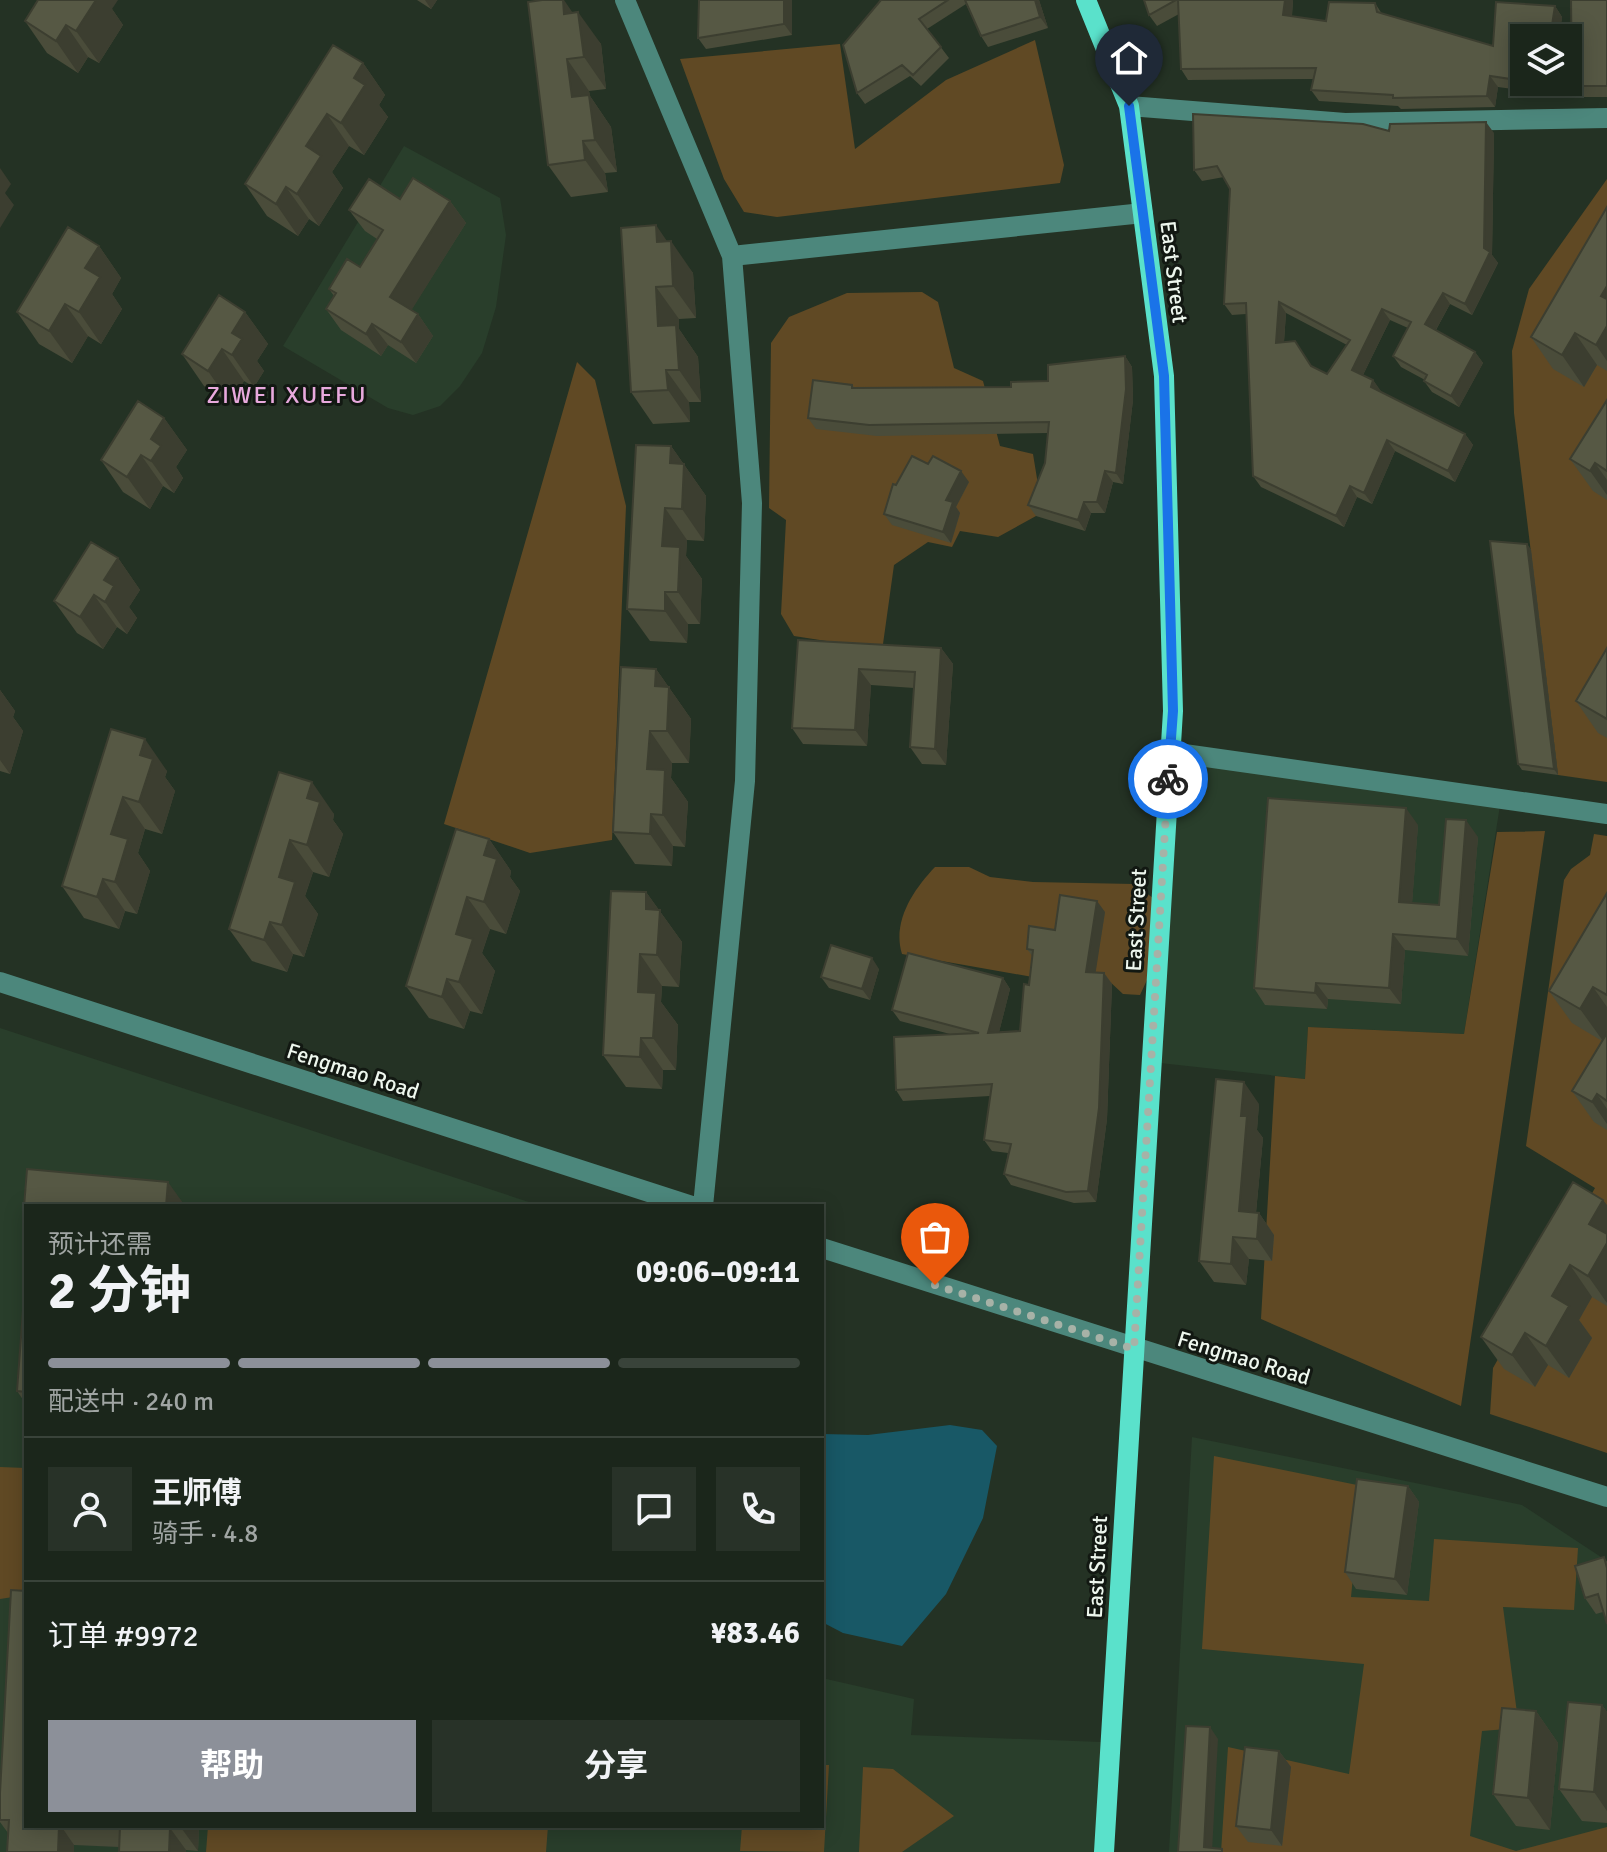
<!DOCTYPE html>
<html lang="zh">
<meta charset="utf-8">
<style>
body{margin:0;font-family:Signika,"Noto Sans SC",sans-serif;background:#283228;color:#f1f3f6;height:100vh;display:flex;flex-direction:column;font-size:30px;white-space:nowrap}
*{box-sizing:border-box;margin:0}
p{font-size:26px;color:#a0a5a3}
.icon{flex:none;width:44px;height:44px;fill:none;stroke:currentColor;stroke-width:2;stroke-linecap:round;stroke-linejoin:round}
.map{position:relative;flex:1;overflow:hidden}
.side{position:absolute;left:24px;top:1204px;width:800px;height:624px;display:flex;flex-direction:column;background:#1b261b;border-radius:0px;box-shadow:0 4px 20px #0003,0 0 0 2px #39433a}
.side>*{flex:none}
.buttons{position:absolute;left:1510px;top:24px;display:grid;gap:16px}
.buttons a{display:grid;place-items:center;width:72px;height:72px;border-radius:0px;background:#1b261b;box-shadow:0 4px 20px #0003,0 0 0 2px #39433a;font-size:40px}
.pin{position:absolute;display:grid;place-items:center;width:68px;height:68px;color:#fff;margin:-82px -34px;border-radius:50% 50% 50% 0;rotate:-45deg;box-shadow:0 0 8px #0007}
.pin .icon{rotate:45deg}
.courier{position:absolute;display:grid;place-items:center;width:80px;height:80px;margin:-40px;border:6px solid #1a73e8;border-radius:50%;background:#fff;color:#222;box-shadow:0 2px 10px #0007}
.headline em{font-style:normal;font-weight:700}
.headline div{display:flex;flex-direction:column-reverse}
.headline{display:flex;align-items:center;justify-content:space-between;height:136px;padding:0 24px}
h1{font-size:52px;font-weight:700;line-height:60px}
.bar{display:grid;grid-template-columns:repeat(4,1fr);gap:12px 8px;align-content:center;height:96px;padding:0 24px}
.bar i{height:10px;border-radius:6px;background:#39433a}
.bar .current{background:#8c9099}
.bar p{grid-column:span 4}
.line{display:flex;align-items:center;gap:20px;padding:0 24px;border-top:2px solid #39433a}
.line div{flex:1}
.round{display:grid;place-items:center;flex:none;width:84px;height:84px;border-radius:0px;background:#283228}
.button{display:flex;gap:16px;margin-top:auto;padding:16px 24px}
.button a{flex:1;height:92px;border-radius:0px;background:#8c9099;color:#fff;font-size:32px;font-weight:700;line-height:92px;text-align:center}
.button a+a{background:#283228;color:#f1f3f6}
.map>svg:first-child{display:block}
</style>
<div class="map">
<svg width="1607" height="1852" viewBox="0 0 1607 1852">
<rect width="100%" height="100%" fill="#243224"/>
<path fill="#293e2b" d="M404,146L500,198L506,235L496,307L482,353L460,386L440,406L413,415L388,408L283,346Z
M1170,752L1501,799L1464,1034L1308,1027L1305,1079L1151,1062Z
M0,1028L541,1206H26V1826H822V1678L914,1699L911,1735L1101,1742L1095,1852H0Z
M1192,1437L1522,1505L1607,1561V1852H1169Z"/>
<path fill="#604924" d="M1035,40L1064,165L1060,183L777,217L744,212L724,179L680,59L840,44L855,149L946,80Z
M1607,179V782L1558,775L1514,413L1512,351L1529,289Z
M922,292L938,302L954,368L983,381L1000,446L1033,454L1041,503L1036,516L998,537L960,531L952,547L928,542L894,565L883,644L878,649L794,636L781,614L786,520L769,508L771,343L789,317L847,293Z
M577,362L595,380L626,506L612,840L530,853L444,824Z
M1545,831L1461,1406L1261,1319L1275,1076L1305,1079L1308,1027L1464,1034L1497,832Z
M1594,834L1607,836V1453L1490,1414L1493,1368L1595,1188L1526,1146L1564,880L1571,869L1590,855Z
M935,867H969L990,877L1033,882L1134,884L1153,898L1147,980L1140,995L1123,994L1108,980L1038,978L902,954C892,922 913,890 935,867Z
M1214,1456L1362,1486L1351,1597L1429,1601L1434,1539L1578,1548L1574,1610L1503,1607L1519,1728L1482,1731L1470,1836L1516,1851L1607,1827V1852H1221L1228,1747L1349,1774L1364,1664L1202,1649Z
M0,1467L26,1468V1595L0,1599Z
M822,1765H829L824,1852L740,1851L742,1826H822Z
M863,1767L893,1769L954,1816L902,1852H859Z
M208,1826H548L546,1852H206Z"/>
<path fill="#185866" d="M950,1425L982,1430L997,1446L983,1518L946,1594L902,1646L843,1633L822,1622V1434L868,1435Z"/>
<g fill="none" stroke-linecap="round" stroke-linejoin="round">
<path stroke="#4c877c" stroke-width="20" d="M625,0L732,256L752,503L745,781L703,1206
M1129,106L1345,123L1607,118
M732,256L1143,213
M1170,752L1607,814
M0,982L692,1206
M822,1248L1607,1497"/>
<path stroke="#5ae1cb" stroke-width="20" d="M1086,0L1129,106L1164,376L1173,711L1104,1852"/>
</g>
<path fill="#4a4c3a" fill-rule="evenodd" d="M417,0H437L431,9Z
M792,0V35L706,49L698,38Z
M881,0H1039L1048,28L988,47L981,36L966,4L927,29L949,58L921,86L910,76L865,104L857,93Z
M1144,0H1293L1292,16L1326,21L1375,3L1382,14L1493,46L1555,6L1562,17L1559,38H1524V82H1552L1550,94L1498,87L1495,107L1401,109L1398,106L1319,101L1311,90L1313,79L1188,80L1181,69L1179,14L1157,26L1149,15Z
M1607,0V97H1580L1572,86Z
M112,9L123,25L99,63L88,57L78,73L47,53L25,21Z
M573,13L601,44L606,89L589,91L590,96L611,127L617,172L605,173L608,192L571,197L548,165Z
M363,63L385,95L379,105L388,117L364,155L349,146L332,172L343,188L319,226L309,219L298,236L267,216L245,184Z
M1389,131L1494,133L1492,255L1498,263L1472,315L1450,304L1436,330L1475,352L1483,363L1459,407L1432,392L1424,381L1425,380L1401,367L1393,356L1408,328L1390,320L1363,375L1373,380L1381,392L1465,434L1473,445L1455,482L1395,451L1372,504L1357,497L1344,527L1261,487L1253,476L1246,314L1232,315L1224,304L1230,189L1224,177L1202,181L1194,170ZM1286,313L1347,345L1327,374L1312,366L1284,342Z
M400,199L450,201L466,223L411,310L418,314L433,336L416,363L388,345L381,356L341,330L326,309L334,296L329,289L360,267L377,239L365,231L349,210Z
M1607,207V371L1597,365L1584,387L1553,369L1531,337Z
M667,242L693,273L696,318L679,319V329L698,357L701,402H689L690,422L653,424L631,392Z
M99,246L121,278L112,294L122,309L101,344L88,336L72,363L39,344L17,312Z
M245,312L268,344L257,361L264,371L254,387L244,381L230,403L204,386L182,354Z
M1125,356L1132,367L1133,400L1123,484L1113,482L1105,513H1091L1085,531L1036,516L1028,505L1045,463L1048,433L877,436L816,429L808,418L852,385L855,388L1011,387L1048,381Z
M1607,400V500L1593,491L1570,459Z
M164,418L187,450L176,467L183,478L174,493L163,486L150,509L123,492L101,460Z
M671,446L706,496L704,541L687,540L686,556L702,579L700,624H688L687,643L650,641L627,609Z
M969,482L956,507L960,513L951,543L892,525L884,514L896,485Z
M1527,544L1531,550L1558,775L1522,770L1518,764Z
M118,558L140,590L129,607L137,618L127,634L117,627L103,649L77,633L54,601Z
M798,640L941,648L953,664L946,765L922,764L910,747L914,688L871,685L867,746L803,744L792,728Z
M1607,648V738L1598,733L1576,701Z
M656,669L691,719L689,763H672L671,778L688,802L685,847L673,846L672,866L635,864L613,832Z
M0,690L15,711L13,717L23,731L10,774L0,771Z
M111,729L167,771L165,777L175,791L162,834L145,829L138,853L150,871L137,914L125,911L119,929L84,918L62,886Z
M279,772L334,814L333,820L343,834L329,877L313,872L305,896L318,914L304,957L293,954L287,972L252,961L229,929Z
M1418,825L1412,903L1439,905L1478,837L1468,956L1405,950L1401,1004L1328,999L1327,1009L1265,1005L1254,988Z
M489,839L511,871L510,877L520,891L506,934L490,929L482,953L495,971L482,1014L470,1011L464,1029L429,1018L406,986Z
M646,892L682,942L679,987L662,986L661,1002L678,1025L676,1070H663L662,1089L626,1087L603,1055Z
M1607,893V1130L1594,1122L1572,1091L1602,1041L1572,1023L1549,991Z
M1105,912L1095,973H1104L1112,984L1107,1119L1096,1202L1074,1203L1011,1185L1004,1174L1008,1153L992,1151L984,1140L990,1096L903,1101L896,1090L950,1034L900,1021L892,1010L1003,978L1010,989L999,1032L1020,1031L1033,957L1027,949L1055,930Z
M879,969L870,1000L829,988L821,977Z
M1259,1104L1257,1130L1263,1138L1256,1213H1259L1274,1235L1272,1261L1249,1259L1246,1285L1214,1282L1199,1261Z
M1607,1205V1306L1592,1297L1579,1320L1592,1338L1569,1378L1548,1365L1535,1387L1504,1369L1481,1337Z
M26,1270V1404L17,1391Z
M1408,1486L1419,1502L1407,1595L1356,1589L1345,1572Z
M1604,1557L1607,1562V1624L1603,1612L1596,1614L1585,1598Z
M1602,1705L1607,1712V1823L1582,1821L1559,1789Z
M1536,1711L1558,1743L1550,1830L1516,1826L1493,1794Z
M1279,1751L1291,1767L1282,1846L1248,1842L1236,1826Z
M0,1793L26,1826H199L198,1851L186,1850V1852H119V1847L74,1845L8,1833L0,1822Z"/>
<path fill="#3c3e30" d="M96,0H118L112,9L123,25L99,63L76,31Z
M425,0H437L431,9Z
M563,0H564L579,22L578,12L601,44L606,89L584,57L564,14Z
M784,0H792V35L784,24Z
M1035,0H1039L1048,28L1040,17Z
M1285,0H1293L1291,26L1283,15Z
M1555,6L1562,17L1559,38H1550Z
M66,25L88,57L78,73L56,41Z
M567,59L589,91L590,96L611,127L617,172L595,140L572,97Z
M363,63L385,95L379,105L388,117L364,155L341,123L354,78Z
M1490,76L1498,87L1495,107L1487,96Z
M1543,82H1552L1550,94L1542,83Z
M327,114L349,146L332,172L343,188L319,226L297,194L306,146Z
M1486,122L1494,133L1492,255L1498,263L1472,315L1465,304L1484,248Z
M583,141L605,173L608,192L585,160Z
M0,168L11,184L5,193L14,205L0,228Z
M286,187L309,219L298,236L276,204Z
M450,201L466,223L406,319L390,297Z
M656,225L671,247V241L693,273L696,318L673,286L657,242Z
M99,246L121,278L112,294L122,309L101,344L79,312L85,268Z
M1607,286V304L1601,296Z
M656,287L679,319V329L698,357L701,402L679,370L658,326Z
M1443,293L1450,304L1433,335L1425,324Z
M1279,302L1286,313L1283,354L1276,343Z
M65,304L88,336L72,363L49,331Z
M1382,309L1390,320L1360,381L1352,370Z
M245,312L268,344L257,361L264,371L254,387L232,355V333Z
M418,314L433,336L416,363L401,342Z
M372,324L388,345L381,356L366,334Z
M1607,326V361L1596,345Z
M1575,333L1597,365L1584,387L1562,355Z
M222,349L244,381L230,403L208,371Z
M1475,352L1483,363L1459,407L1451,396Z
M1125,356L1132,367L1133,400L1123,484L1116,473Z
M666,370L689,402L690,422L668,390Z
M1373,380L1381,391L1378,398L1371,387Z
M164,418L187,450L176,467L183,478L174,493L151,461V439Z
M1465,434L1473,445L1455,482L1448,471Z
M1387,440L1395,451L1372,504L1364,493Z
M671,446L706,496L704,541L682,509L670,463Z
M141,455L163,486L150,509L127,477Z
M1595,463L1607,480V495L1590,471Z
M961,471L969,482L956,507L960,513L951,543L943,532L946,500Z
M1105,471L1113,482L1105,513L1097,502Z
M1350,486L1357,497L1344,527L1336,516Z
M1084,502L1091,513L1085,531L1078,520Z
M665,508L687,540L686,556L702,579L700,624L678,592L662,546Z
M1527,544L1531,550L1558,775L1554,769Z
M118,558L140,590L129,607L137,618L127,634L105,602L104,580Z
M665,592L688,624L687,643L665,611Z
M94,595L117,627L103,649L80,617Z
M941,648L953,664L946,765L935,749Z
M656,669L691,719L689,763L667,731L655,686Z
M859,669L871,685L867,746L855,730Z
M0,690L15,711L13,717L23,731L10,774L0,760Z
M650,731L672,763L671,778L688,802L685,847L663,815L647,769Z
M145,739L167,771L165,777L175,791L162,834L139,802L140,755Z
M312,782L334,814L333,820L343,834L329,877L307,845V798Z
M123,797L145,829L138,853L150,871L137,914L115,882L111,834Z
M1406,808L1418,825L1411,918L1399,902Z
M651,814L673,846L672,866L650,834Z
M1466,820L1478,837L1468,956L1457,939Z
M489,839L511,871L510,877L520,891L506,934L484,902V855Z
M290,840L313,872L305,896L318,914L304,957L282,925L279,877Z
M103,879L125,911L119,929L97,897Z
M646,892L682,942L679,987L657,955L646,909Z
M467,897L490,929L482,953L495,971L482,1014L459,982L456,934Z
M1097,901L1105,912L1094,983L1086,972Z
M270,922L293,954L287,972L264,940Z
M1393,934L1405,950L1401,1004L1389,988Z
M640,954L662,986L661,1002L678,1025L676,1070L653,1038L638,992Z
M872,958L879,969L870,1000L862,989Z
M1104,973L1112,984L1107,1119L1096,1202L1088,1191Z
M1003,978L1010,989L996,1044L988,1033Z
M447,979L470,1011L464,1029L442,997Z
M1316,983L1328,999L1327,1009L1315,993Z
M1593,987L1607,1007V1034L1603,1041L1580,1009Z
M641,1038L663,1070L662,1089L640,1057Z
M1244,1082L1259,1104L1257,1130L1263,1138L1254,1233L1239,1211L1241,1116Z
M1597,1094L1607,1109V1124L1592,1102Z
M168,1182L183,1203V1206H166Z
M1603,1200L1607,1205V1303L1588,1276L1589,1224Z
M1259,1213L1274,1235L1272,1261L1257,1239Z
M1233,1237L1249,1259L1246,1285L1231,1264Z
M1570,1265L1592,1297L1579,1320L1592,1338L1569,1378L1546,1346L1552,1296Z
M1525,1333L1548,1365L1535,1387L1512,1355Z
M1408,1486L1419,1502L1407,1595L1395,1579Z
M1602,1705L1607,1712V1811L1594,1792Z
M1536,1711L1558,1743L1550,1830L1528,1798Z
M1210,1727L1218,1739L1212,1852L1204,1847Z
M1279,1751L1291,1767L1282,1846L1271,1830Z
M59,1826H61L74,1845V1852H58Z
M183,1826H199L198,1851L182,1829Z
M170,1828L186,1850V1852H169Z"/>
<path fill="#565844" stroke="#3c3e30" stroke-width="2" fill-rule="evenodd" d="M38,0H96L76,31L66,25L56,41L25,21Z
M542,0H563L564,14L578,12L584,57L567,59L572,97L589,95L595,140L583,141L585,160L548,165L528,2Z
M699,0H784V24L698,38Z
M881,0H948L919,19L941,47L913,75L902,65L857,93L843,45Z
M965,0H1035L1040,17L981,36Z
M1144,0H1176L1149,15Z
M1178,0H1285L1283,15L1326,21L1329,2L1375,3L1377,12L1493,46L1496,2L1555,6L1550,38H1524V81L1490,76L1487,96L1393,98V95L1311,90L1316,68L1181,69Z
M1571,0H1607V86H1572Z
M333,45L363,63L354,78L365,85L341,123L327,114L306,146L321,156L297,194L286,187L276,204L245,184Z
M1193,114L1363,124L1389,131L1390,124L1486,122L1484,248L1490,252L1465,304L1443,293L1425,324L1475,352L1451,396L1424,381L1427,375L1393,356L1411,322L1382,309L1352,370L1373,380L1371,387L1465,434L1448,471L1387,440L1364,493L1350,486L1336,516L1253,476L1246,303L1224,304L1230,189L1217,166L1194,170ZM1279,302L1350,340L1327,374L1311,366L1295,341L1276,343Z
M413,178L450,201L390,297L418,314L401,342L372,324L366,334L326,309L336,293L329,289L347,259L360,267L383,230L349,210L369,179L400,199Z
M1607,207V286L1601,296L1607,299V326L1596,345L1575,333L1562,355L1531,337Z
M656,225L657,242L671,241L673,286L656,287L658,326L676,325L679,370H666L668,390L631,392L621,228Z
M68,227L99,246L85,268L100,277L79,312L65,304L49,331L17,312Z
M219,295L245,312L232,333L242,339L232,355L222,349L208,371L182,354Z
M1125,356L1126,389L1116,473L1105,471L1097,502H1084L1078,520L1028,505L1045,463L1049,422L869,425L808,418L813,380L852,385V388L1011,387V382L1048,381V365Z
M1607,400V471L1595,463L1590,471L1570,459Z
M138,401L164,418L151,439L161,446L151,461L141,455L127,477L101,460Z
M636,445L671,446L670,463L684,464L682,509L665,508L662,546L680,547L678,592H665V611L627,609Z
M912,456L928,464L933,456L961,471L946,500L953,502L943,532L884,514L893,484L896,485Z
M1490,541L1527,544L1554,769L1518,764Z
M91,542L118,558L104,580L114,586L105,602L94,595L80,617L54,601Z
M798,640L941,648L935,749L910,747L915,672L859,669L855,730L792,728Z
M1607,648V719L1576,701Z
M621,667L656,669L655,686L669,687L667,731H650L647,769L665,770L663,815L651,814L650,834L613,832Z
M111,729L145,739L140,755L153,759L139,802L123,797L111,834L128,839L115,882L103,879L97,897L62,886Z
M279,772L312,782L307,798L320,802L307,845L290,840L279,877L295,882L282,925L270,922L264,940L229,929Z
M1268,798L1406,808L1399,902L1439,905L1446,819L1466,820L1457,939L1393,934L1389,988L1316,983L1315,993L1254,988Z
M456,829L489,839L484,855L497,859L484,902L467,897L456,934L473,939L459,982L447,979L442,997L406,986Z
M611,891L646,892V909L660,910L657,955L640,954L638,992L656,993L653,1038H641L640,1057L603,1055Z
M1607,893V995L1593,987L1580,1009L1549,991Z
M1060,895L1097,901L1086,972L1104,973L1099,1108L1088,1191L1066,1192L1004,1174L1011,1144L984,1140L992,1084L896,1090L894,1037L979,1033L892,1010L908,953L1003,978L988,1033L1020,1031L1024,984L1029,985L1033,950L1027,949L1029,926L1055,930Z
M831,945L872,958L862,989L821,977Z
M1607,1033V1101L1597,1094L1592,1102L1572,1091Z
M1216,1079L1244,1082L1241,1116H1247L1239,1211L1259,1213L1257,1239L1233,1237L1231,1264L1199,1261Z
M27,1169L168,1182L166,1206H26V1208L24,1207Z
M1573,1182L1603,1200L1589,1224L1607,1234V1243L1588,1276L1570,1265L1552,1296L1569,1306L1546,1346L1525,1333L1512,1355L1481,1337Z
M26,1270V1392L17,1391Z
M1357,1479L1408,1486L1395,1579L1345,1572Z
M1604,1557L1607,1568V1624L1598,1594L1585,1598L1575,1566Z
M11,1590L26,1591V1826H59L58,1852H7L9,1820H0V1793Z
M1568,1702L1602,1705L1594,1792L1559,1789Z
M1502,1708L1536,1711L1528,1798L1493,1794Z
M1186,1726L1210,1727L1204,1847L1222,1849V1852H1178Z
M1245,1747L1279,1751L1271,1830L1236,1826Z
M119,1826H183L182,1829L170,1828L169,1852H119L120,1826Z"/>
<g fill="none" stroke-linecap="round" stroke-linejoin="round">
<path stroke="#a7b2a7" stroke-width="8" stroke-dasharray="0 14.4" d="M935,1285L1134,1349L1168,779"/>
<path stroke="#1a73e8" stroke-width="10" d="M1129,106L1164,376L1173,711L1168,779"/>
</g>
<g text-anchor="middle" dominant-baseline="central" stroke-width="6" stroke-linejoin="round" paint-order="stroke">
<g font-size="22" fill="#eef7ee" stroke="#121812">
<text transform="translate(1174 272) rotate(83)">East Street</text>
<text transform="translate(1136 920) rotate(-87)">East Street</text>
<text transform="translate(353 1071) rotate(18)">Fengmao Road</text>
<text transform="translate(1244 1358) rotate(17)">Fengmao Road</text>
<text transform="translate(1097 1567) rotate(-87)">East Street</text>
</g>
<g font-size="24" letter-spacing="2" fill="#e8a9dd" stroke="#121812">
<text x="287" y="395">ZIWEI XUEFU</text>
</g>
</g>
</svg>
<div class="buttons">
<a><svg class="icon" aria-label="layers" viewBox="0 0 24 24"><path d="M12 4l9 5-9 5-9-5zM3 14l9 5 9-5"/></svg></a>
</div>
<div class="pin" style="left:935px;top:1285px;background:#ea580c"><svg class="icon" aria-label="bag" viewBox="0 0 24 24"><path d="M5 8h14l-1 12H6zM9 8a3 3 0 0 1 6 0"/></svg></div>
<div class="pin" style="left:1129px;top:106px;background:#1f2937"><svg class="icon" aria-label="home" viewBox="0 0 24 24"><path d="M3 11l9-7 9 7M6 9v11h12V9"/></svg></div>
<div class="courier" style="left:1168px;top:779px"><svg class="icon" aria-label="bike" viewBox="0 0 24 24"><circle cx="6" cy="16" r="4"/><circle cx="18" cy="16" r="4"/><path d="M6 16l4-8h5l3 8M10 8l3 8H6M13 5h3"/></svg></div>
<section class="side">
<div class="headline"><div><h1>2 分钟</h1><p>预计还需</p></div><em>09:06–09:11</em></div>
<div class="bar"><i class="current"></i><i class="current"></i><i class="current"></i><i></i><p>配送中 · 240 m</p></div>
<div class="line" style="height:144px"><a class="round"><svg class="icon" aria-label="person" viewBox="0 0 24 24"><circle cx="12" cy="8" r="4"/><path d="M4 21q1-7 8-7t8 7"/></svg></a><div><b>王师傅</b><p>骑手 · 4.8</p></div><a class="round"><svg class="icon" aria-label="chat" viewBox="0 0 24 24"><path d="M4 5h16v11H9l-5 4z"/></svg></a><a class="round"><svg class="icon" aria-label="phone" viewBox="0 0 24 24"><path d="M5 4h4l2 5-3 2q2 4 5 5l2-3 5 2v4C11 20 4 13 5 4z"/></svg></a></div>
<div class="line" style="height:104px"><div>订单 #9972</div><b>¥83.46</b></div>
<div class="button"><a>帮助</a><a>分享</a></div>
</section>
</div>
